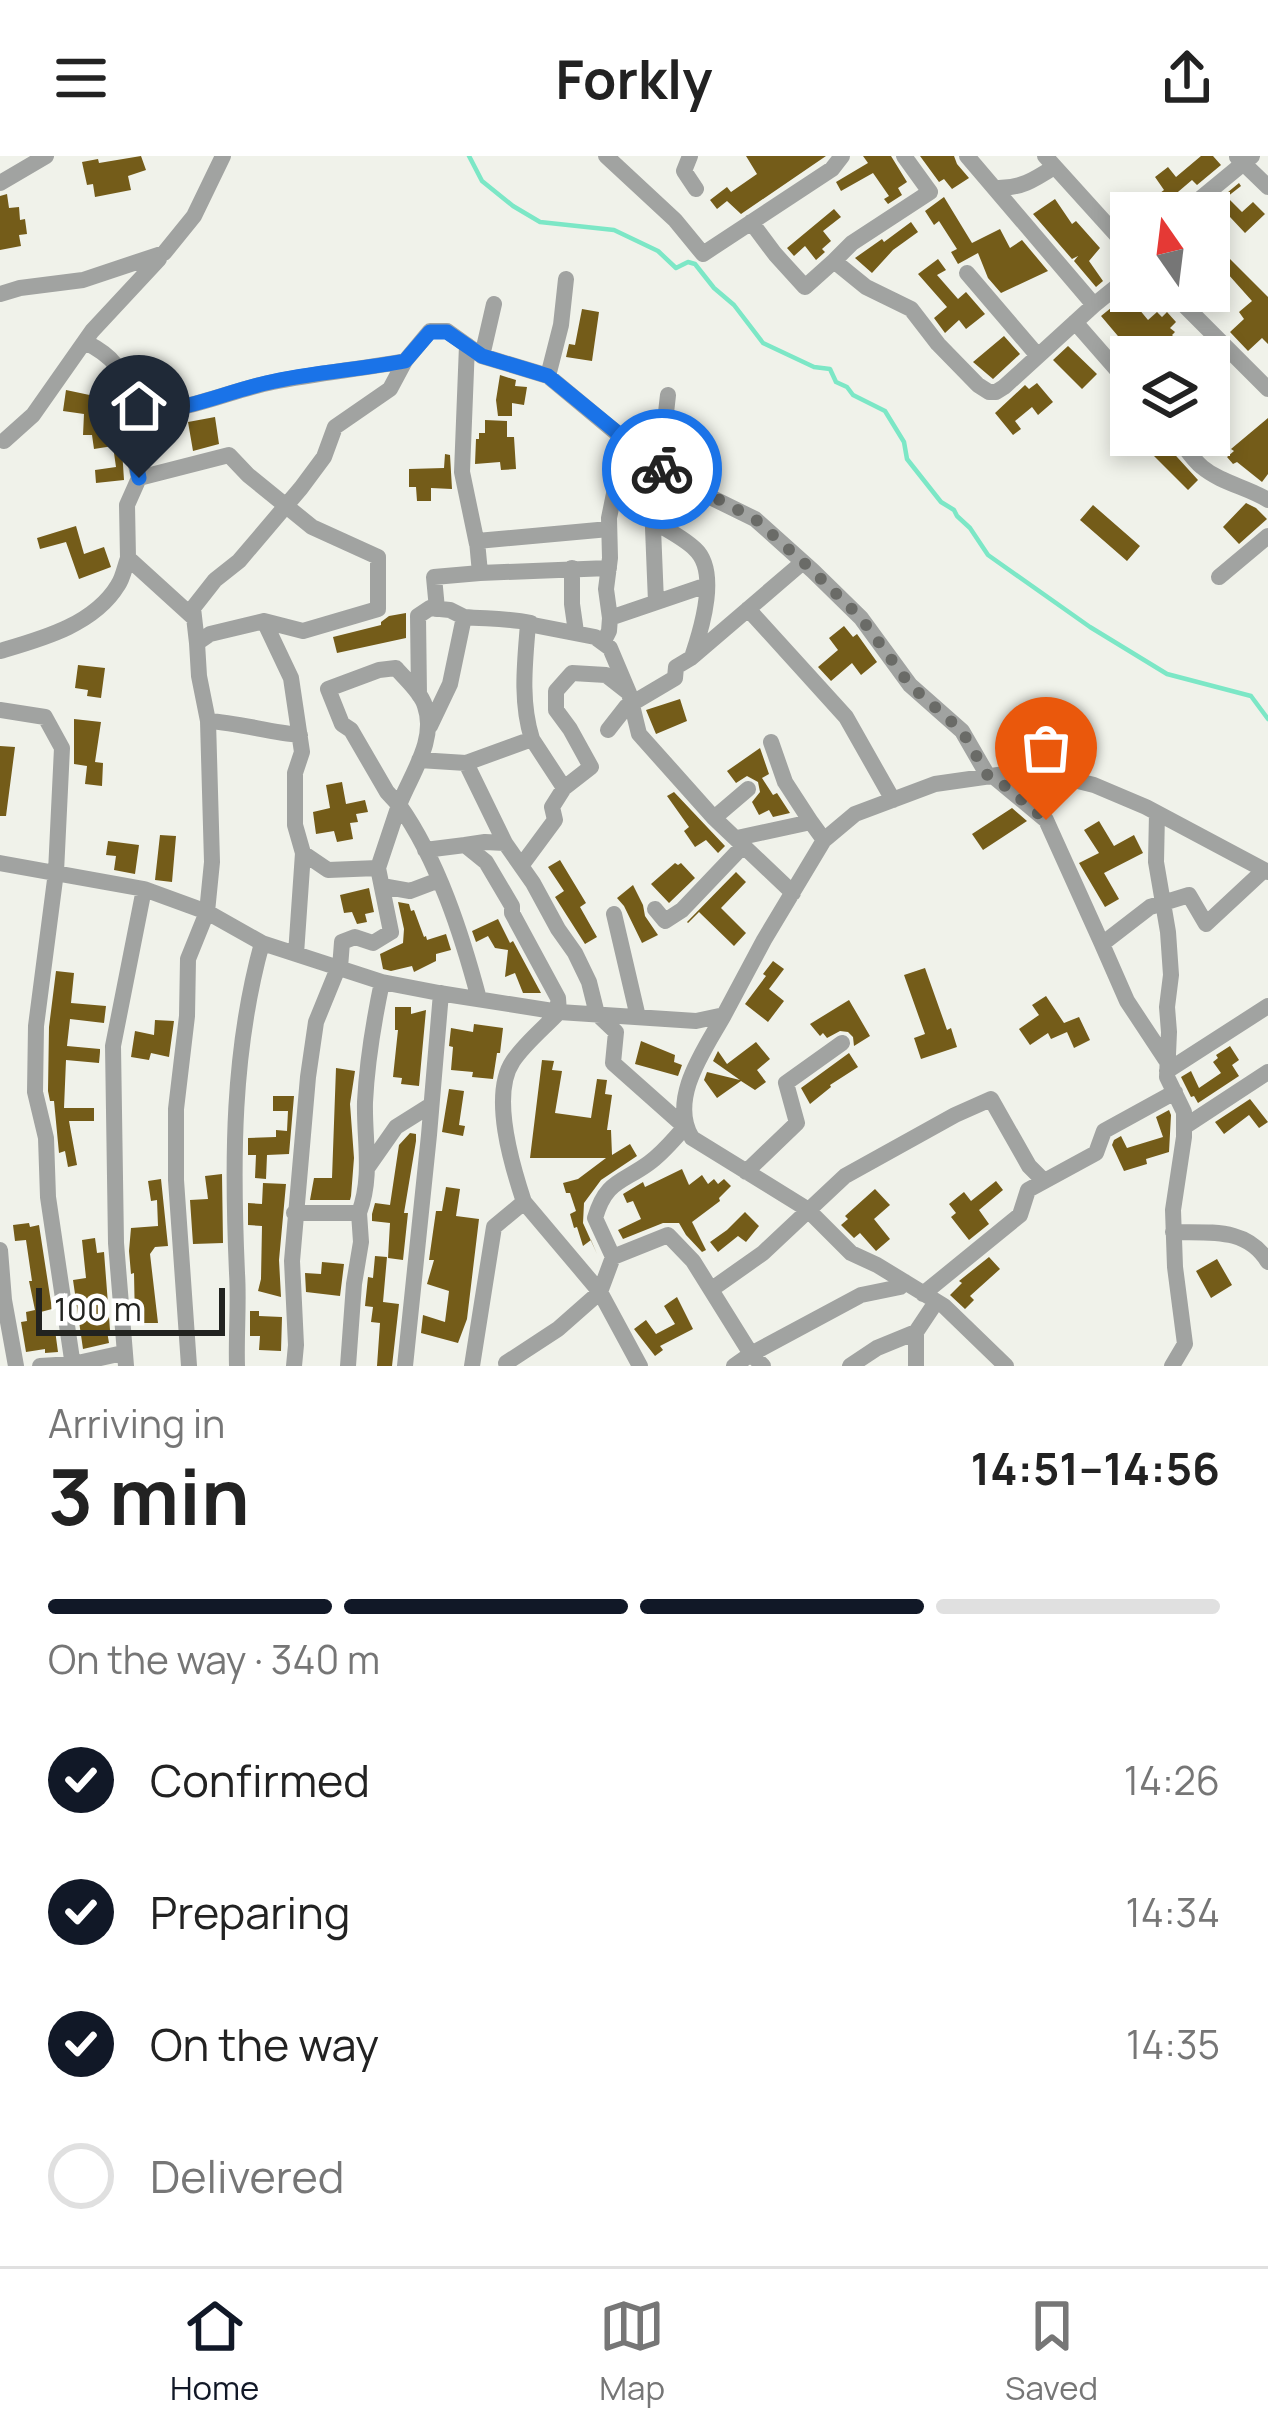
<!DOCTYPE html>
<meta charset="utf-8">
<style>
body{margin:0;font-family:Manrope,sans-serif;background:#f2f2f2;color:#222;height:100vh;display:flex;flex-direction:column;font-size:45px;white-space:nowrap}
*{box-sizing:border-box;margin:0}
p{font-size:39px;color:#767676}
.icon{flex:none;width:66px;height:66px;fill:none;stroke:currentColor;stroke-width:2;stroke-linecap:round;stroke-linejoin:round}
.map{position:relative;height:1210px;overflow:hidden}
.panel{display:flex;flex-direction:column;background:#fff;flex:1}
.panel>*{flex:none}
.needle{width:78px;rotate:346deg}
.controls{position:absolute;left:1110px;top:36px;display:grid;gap:24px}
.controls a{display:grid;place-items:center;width:120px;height:120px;border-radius:0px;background:#fff;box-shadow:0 6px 18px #0003;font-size:60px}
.scale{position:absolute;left:36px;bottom:30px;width:189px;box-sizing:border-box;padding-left:12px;border:6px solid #222320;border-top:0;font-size:33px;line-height:42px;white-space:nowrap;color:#222320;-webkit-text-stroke:9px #fff;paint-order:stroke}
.pin{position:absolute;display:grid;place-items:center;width:102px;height:102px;color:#fff;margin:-123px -51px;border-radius:50% 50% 50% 0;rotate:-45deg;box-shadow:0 0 12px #0007}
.pin .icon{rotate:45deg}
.courier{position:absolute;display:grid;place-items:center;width:120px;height:120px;margin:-60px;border:9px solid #1a73e8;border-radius:50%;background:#fff;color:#222;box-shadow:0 3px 15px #0007}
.headline em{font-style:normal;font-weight:700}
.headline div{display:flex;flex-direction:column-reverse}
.headline{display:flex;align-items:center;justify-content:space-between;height:204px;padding:0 48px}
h1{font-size:78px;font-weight:700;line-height:90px}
.bar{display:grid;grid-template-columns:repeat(4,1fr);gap:18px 12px;align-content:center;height:144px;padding:0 48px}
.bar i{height:15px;border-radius:9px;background:#e0e0e0}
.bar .on{background:#111827}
.bar p{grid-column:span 4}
ol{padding:0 48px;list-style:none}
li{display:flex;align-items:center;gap:36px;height:132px}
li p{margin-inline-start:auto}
li .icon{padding:12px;border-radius:50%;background:#111827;color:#fff;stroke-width:4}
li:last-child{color:#767676}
li i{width:66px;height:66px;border:6px solid #e0e0e0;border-radius:50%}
header{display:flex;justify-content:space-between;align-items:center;height:156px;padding:0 48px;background:#fff;font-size:54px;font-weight:700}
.tabs{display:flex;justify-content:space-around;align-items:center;height:168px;border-top:3px solid #e0e0e0;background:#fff;font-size:33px;color:#767676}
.tabs a{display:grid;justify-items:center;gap:6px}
.tabs .on{color:#111827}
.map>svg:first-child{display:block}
</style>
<header><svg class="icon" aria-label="menu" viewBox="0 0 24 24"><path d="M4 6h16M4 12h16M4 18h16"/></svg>Forkly<svg class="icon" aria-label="share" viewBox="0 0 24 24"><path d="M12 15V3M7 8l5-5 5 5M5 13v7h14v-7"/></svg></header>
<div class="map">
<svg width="1268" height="1210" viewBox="0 0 1268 1210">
<rect width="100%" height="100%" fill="#f0f2ea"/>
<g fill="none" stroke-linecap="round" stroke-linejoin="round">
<path stroke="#7ce7c6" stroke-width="4.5" d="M469,0L482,25L513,50L540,66L614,74L658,95L676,112L688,106L695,108L714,132L734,149L763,187L814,211L830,213L836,226L847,231L853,239L885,255L904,286L907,303L941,346L954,354L957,360L970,372L988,399L1090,471L1167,518L1251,540L1268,563"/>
</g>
<path fill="#745c19" d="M141,0L146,14L128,20L131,34L95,41L93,28L87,29L82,6L98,3L99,7Z
M746,0H826L741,58L727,45L717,53L710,44L727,31L731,36L757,18Z
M863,0H891L907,26L898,32L902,39L888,48L884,43L889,40L873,17L841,35L836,26L868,7Z
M920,0H954L957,8L969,22L952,33L944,23L939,26Z
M1201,0H1213L1221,9L1197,29L1192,24L1165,47L1170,57H1134L1164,34L1155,21L1168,11L1176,21Z
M1239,27L1241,30L1227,41L1242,56L1253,46L1265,58L1245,77L1216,46Z
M7,38L9,52L19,51L20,64L25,63L27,78L19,79L21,90L0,94V40Z
M944,41L972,87L1000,73L1010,92L1022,84L1048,115L1001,137L988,122L978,97L958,108L951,96L957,93L939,65L934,69L925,55Z
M1055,43L1072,68L1076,65L1100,92L1089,105L1103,125L1096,131L1074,105L1078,100L1072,103L1033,58Z
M834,53L841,61L823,75L831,85L822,93L825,96L816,104L805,90L794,100L787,92Z
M911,66L918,76L893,94L872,117L855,102L882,83L884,86Z
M1228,101L1268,141V188L1262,182L1248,195L1230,176L1244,163L1239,156L1252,145L1219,108Z
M938,103L946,114L937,119L958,143L966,136L985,158L966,173L959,164L945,177L934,162L947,151L918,118Z
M1132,135H1135L1129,141L1148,164L1157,156L1162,161L1167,156L1176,166L1170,172L1175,176L1172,179L1176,183L1167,192L1161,186L1143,201H1129L1119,189L1123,186L1101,160Z
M582,153L599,156L592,205L566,201L569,188L575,189Z
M1004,180L1020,198L993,223L973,206Z
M1068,190L1097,218L1082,233L1053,204Z
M500,219L516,224L515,230L527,231L524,249L512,247V260H498L496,244Z
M1037,227L1053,246L1038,259L1032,251L1015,265L1021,273L1013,279L995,257L1025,229L1029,233Z
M66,234L99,241L96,262L109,261L110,280L121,278L124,324L96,327L95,314L116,311L113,290L94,293L92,279H83L84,258L63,255Z
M215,261L219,288L193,295L188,266Z
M1268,262V318L1262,326L1237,306L1233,308L1227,301L1234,295L1231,293Z
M485,264L507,265V281H514L516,313L501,314L500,306L475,308L476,283H479V277H485Z
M1133,279H1157L1198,324L1188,334Z
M445,298L450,299L452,333L431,332V345H417L416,331H409V313L444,312Z
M1246,347L1256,352L1267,363L1239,388L1223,371Z
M1093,349L1140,390L1127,405L1080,364Z
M76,370L84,398L104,391L111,411L79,423L66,386L40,393L37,382Z
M406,457V482L337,497L333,481L381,469V466L389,460Z
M844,470L853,481L857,478L877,506L861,519L852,507L831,525L818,511L838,494L829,482Z
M78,509L105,512L101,542L87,540L88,534L75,532Z
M680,543L687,565L656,578L646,554Z
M74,563L101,566L95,606L103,607L102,630L85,628L87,610L74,608Z
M0,590L15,591L6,660H0Z
M760,592L769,618L762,622L773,639L777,637L790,657L773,661L769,654L759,659L752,646L760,636L758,626L747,620L736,627L727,615Z
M342,626L346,648L365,644L368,656L356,658L358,666L350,667L353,683L337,686L334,675L316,678L313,656L330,652L326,629Z
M674,636L725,690L718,697L706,684L695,691L684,675L689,671L667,640Z
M1012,652L1027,665L983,694L972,678Z
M1099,665L1114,690L1134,679L1143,697L1104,717L1119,743L1105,751L1079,707L1099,697L1084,674Z
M160,679L176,680L172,726L155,724Z
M108,685L139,689L135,718L114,714L116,700L106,699Z
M560,704L586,747L580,751L597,781L585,788L555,741L564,735L548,711Z
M675,707L678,709L681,707L695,722L669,747L651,728Z
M736,716L746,726L721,752L746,777L734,790L699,756L688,767L687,766Z
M633,729L643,749L645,760L658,779L642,787L624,750L617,742Z
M369,732L374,756L365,758L367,766L357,768L352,756L344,757L340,739Z
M398,746L409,748L411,755L414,754L424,781L426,780L427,784L446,778L451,794L436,798V805L414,816L412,810L391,815L383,813L380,798L403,787L404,773Z
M498,763L510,787L513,785L541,837H523L515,817L505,821L508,794L495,792L488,780L476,786L472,775Z
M773,805L784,813L769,833L784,845L768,866L745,848L766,820L763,818Z
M925,812L947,874L951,872L957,891L921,903L914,882L925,878L904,819Z
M56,815L74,817L71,847L106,850L104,867L70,863L67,890L100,893V896L99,907L66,904L64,952H94V965H69L77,1009L68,1011L65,995L59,997L54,945H50L48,935L49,871Z
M1046,840L1064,867L1079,861L1090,884L1074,892L1067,876L1051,883L1048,877L1030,889L1019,873L1039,859L1032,849Z
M849,844L870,880L854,890L853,881L848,876L840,875L827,882L823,877L820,880L810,868Z
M395,851H411V858L426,854L419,930L401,928L402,922L393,921L398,874H395Z
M155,864L174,865L169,901L151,897L149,904L131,901L135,875L154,879Z
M474,868L503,872L500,897H497L493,923L472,921L473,916L451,914L453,891L449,890L451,872L473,876Z
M641,885L675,899L674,906L682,909L678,920L635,908Z
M756,886L770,903L757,914L766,926L755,934L741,925L717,942L704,924L707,916L740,924L713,905L718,895L727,908Z
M1230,890L1239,904L1232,909L1239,920L1198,947L1194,940L1191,941L1181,921L1191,915L1199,932L1221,917L1213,906L1218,902L1216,899Z
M849,897L858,911L830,929L831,931L810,948L801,932Z
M542,904L554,905L552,914L562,915L555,957L591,962L597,923L607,924L605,938L612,939L607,974H611L612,999L630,988L637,1000L601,1024L584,1047L583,1067L597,1098L591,1084L583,1090L577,1071L574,1072L570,1058L576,1055L570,1037H566L563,1027L578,1023L606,1002H530Z
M336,912L355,915L350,948L354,1002L351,1040L350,1044H310L314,1022H332Z
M449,933L464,935L459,969L465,970L463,980L442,976Z
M273,940H294L289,998L267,999L266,1023L255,1022L256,999H248V982L276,981V974L287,975L288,955H273Z
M1250,943L1268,966L1259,972L1249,959L1224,978L1215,966Z
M1169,954L1171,959L1169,996L1146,1003L1147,1008L1124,1015L1112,989L1114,984L1121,980L1127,992L1163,981L1156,961Z
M410,977L416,978V985L404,1057H408L403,1104L388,1102L390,1067L372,1065V1058L375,1047L390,1049L399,989Z
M682,1013L689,1029L702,1019L708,1028L714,1023L718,1028L724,1023L731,1030L719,1042L720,1045L692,1066L706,1094L702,1096L686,1079L679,1067H663L623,1083L618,1074L641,1063L633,1045L627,1047L623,1038L643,1026L645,1031Z
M222,1018L223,1087L193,1088L190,1044L208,1043L205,1020Z
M161,1023L168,1090L155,1091L150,1098L158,1167H135L134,1117L131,1118L129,1095L131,1072L158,1070L157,1044L151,1045L148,1025Z
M996,1025L1003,1034L979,1054L989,1068L969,1084L951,1061L956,1057L949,1048L964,1036L971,1045Z
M263,1027L286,1028L279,1104L281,1141L258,1135L261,1123L262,1070L248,1069V1047L262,1048Z
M446,1031L460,1033L456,1060L479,1063L467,1163L458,1187L421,1177L423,1159L445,1166L449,1135L427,1128L434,1104H429L436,1055H442Z
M875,1033L890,1049L874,1063L890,1083L876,1095L860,1077L854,1082L841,1069L848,1063L845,1060Z
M745,1056L759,1070L746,1086L738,1080L718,1096L710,1086L727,1074Z
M29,1067L30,1071L39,1069L52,1153L37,1157L40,1177L55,1174L58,1196L45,1197V1193L26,1196L21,1166L27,1165L26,1156L35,1154L29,1125H32L26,1084L15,1085L13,1069Z
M95,1082L97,1097L104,1096L110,1174L107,1175L109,1187L83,1193L73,1124L86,1122L82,1084Z
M375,1100L387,1101L383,1146L399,1148L392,1210H377L380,1167L371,1166L373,1151L365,1150L368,1121L373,1122Z
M989,1101L1000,1113L970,1140L974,1144L965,1153L950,1139L962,1127L959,1125Z
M1217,1103L1232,1129L1211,1142L1196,1115Z
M322,1106L344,1108L340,1140L306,1136L305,1117L321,1118Z
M677,1141L693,1173L660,1190L663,1194L655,1200L634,1173L646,1164L656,1178L675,1168L664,1150Z
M250,1155H259V1160L282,1161L281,1195L259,1194L260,1180H250Z"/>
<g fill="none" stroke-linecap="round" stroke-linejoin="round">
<path stroke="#a1a3a1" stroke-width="16" d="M606,0L675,64L703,98L832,13L842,0
M690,0L684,15L696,33
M967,0L1094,149
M1045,0L1131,95
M1237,1L1268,31
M0,27L46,0
M995,32C1020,33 1034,24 1054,11
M1183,57L1252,0
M751,66L775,98L805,131L834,105L866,131L911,153L938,188L978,229L989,236H996L1004,231L1094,149L1131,119
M834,105L852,87L930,36L904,0
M967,117L1038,200
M1170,135L1268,233
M0,138L20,132L83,124L164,97L194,60L223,0
M1075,166L1131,230
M85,186C121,204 121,217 134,253
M467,189L462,316L477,388
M482,200L494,148
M548,220L561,169L566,123
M1175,279C1184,289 1192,303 1202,311C1221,327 1247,331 1268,344
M4,285L33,259L92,175L159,103
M139,322L134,301V253C182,260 226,235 273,226C317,217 361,213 405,205
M653,365C667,374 684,382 695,393C719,415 702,471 693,498
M572,412V448L576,476
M480,417L609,412
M1219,421L1268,380
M656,446L653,372L668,239
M437,453L434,421L480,417L477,385L609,373
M748,453L846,561L893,644
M464,461C488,463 508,462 531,467
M194,462L128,402L127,349L139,322L229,299L248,319L312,371L378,401V453L303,475L264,465
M610,462L606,433L610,402L609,362L616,328L630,296L706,339L755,363L813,415L861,462L910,529L962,575L988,620
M197,487L193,452L215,424L239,405L301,332L324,301L335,271L390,233L405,205L430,175H447L482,200L548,220L619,279L630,296
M603,487L609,475L610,462L707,429
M0,495C41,483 94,469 118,429C123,422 125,410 128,402
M419,539L418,460L430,452L450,454L464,461L450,528L430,570
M0,554L45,561L62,592L56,716L36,870L35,936L46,982L48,1041L73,1210
M208,565L199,520L197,487L210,478L264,465L291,522L302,596L295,617V669L303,697L328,714L378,712L399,649L387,636L351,574L342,568L328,533L379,514L396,512C405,523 421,536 425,550C437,584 411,618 399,649C438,704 462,779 479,843
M608,574L626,551L675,522L676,511L691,502L803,406
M532,583C520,545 525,506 528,468L595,481L610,492L629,537
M771,586L785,626L811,666
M419,604L466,607
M993,620L1046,664L1102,788L1150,751L1189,739L1206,768L1264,714
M1157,657L1156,706L1168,776L1171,819L1167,851L1169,876L1167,921L1184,956V981L1173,1054L1175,1111L1185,1188L1172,1210
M714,662L748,633
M737,682L811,666L824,684
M425,694L465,689
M0,707L144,733L207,756L262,787L382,826L439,837L559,856L696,865L724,859L764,784L824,684L855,658L935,628L1005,618L1046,617L1094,629L1146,651L1268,716
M521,710L555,664L552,651L564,632
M382,730L410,735L439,724
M655,753L665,765L682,754L744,689
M614,758L638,861
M1102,788L1127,845L1168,907
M296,798L303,697
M340,812L342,786L355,781L373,787L391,776L378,712
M724,859C705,893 668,943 692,982L807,1053L851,1097L877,1109L944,1150L1006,1210
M1167,915L1268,850
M1184,971L1268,916
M368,1011L396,971L431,949
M746,1016L797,967L786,927L842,887
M294,1057H359C373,1020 364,984 365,946C367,906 374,864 382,826
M1173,1076C1210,1077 1247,1071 1268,1106
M0,1094L4,1144L16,1210
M613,1101L600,1136L640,1210
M712,1133L763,1097L845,1020L955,959L991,943L1029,1010L1044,1025
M923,1138L1020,1059L1028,1034L1096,997L1104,975L1175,936
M40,1210L73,1208L123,1197
M126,1210L116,1087L113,890L144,733
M189,1210L176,1024V953L187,860L188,803L207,756L212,706L208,565C239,567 269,576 300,579
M237,1210C236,1179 239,1148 237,1117C232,1005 232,896 262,787
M294,1210L296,1189L292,1105L308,921L316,866L338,812
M348,1210L354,1128L361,1086L359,1057
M405,1210L429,979L441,837
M472,1210L494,1071L524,1046C512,1010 490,939 513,905C525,887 545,871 559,856L558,842L512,757V750L486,706L465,689L485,686L505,687
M508,1210L506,1207L558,1173L600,1136L524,1046
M734,1210L751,1198L861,1139L900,1131L905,1126
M763,1210L751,1198L693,1105L668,1079L613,1101L595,1062C606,1024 622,1027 649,1007C663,997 674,983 685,971L613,907L616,876L597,858L589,826L575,797L558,773L533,727L505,687L466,607L532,583L564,632L591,611L570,573L556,554V535L572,517L606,519L629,537L639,578L714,662L793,737
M850,1210L877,1192L916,1176
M916,1210V1176L936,1146"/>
</g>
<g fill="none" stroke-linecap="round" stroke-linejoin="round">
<path stroke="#6a6b67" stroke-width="12" stroke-dasharray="0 21.6" d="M662,313L755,363L813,415L861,462L910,529L962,575L988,620H993L1046,664"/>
<path stroke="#1a73e8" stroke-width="15" d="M139,322C132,288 135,282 156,256C194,251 228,236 266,227C312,216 359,214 405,205L430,176H447L482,200L548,220L619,278L630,296L662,313"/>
</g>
</svg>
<div class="controls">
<a><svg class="needle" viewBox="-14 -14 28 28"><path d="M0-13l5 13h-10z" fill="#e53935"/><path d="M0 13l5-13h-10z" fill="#767676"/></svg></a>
<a><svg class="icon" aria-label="layers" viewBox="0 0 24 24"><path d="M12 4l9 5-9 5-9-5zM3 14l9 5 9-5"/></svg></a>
</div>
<div class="scale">100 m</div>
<div class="pin" style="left:1046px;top:664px;background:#ea580c"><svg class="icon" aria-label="bag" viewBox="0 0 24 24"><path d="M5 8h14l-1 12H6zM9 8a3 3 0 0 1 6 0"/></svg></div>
<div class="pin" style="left:139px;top:322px;background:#1f2937"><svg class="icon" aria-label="home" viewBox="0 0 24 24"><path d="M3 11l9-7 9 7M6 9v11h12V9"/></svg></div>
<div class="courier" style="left:662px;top:313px"><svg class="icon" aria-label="bike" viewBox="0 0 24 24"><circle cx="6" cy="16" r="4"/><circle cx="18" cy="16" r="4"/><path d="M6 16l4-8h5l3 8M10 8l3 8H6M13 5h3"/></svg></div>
</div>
<section class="panel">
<div class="headline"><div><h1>3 min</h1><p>Arriving in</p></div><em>14:51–14:56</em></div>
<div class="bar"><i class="on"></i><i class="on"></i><i class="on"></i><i></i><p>On the way · 340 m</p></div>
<ol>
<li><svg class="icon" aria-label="check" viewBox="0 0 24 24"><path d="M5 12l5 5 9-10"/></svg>Confirmed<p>14:26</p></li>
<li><svg class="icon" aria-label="check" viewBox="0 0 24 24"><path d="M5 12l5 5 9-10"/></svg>Preparing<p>14:34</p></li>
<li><svg class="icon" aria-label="check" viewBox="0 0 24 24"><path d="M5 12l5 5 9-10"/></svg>On the way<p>14:35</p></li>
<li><i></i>Delivered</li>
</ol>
</section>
<nav class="tabs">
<a class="on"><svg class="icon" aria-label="home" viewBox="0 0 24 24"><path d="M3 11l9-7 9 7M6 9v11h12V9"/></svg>Home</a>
<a><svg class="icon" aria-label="map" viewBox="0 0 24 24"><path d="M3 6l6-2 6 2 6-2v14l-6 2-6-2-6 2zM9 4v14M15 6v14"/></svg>Map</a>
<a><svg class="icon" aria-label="saved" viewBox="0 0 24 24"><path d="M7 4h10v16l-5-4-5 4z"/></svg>Saved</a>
</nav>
